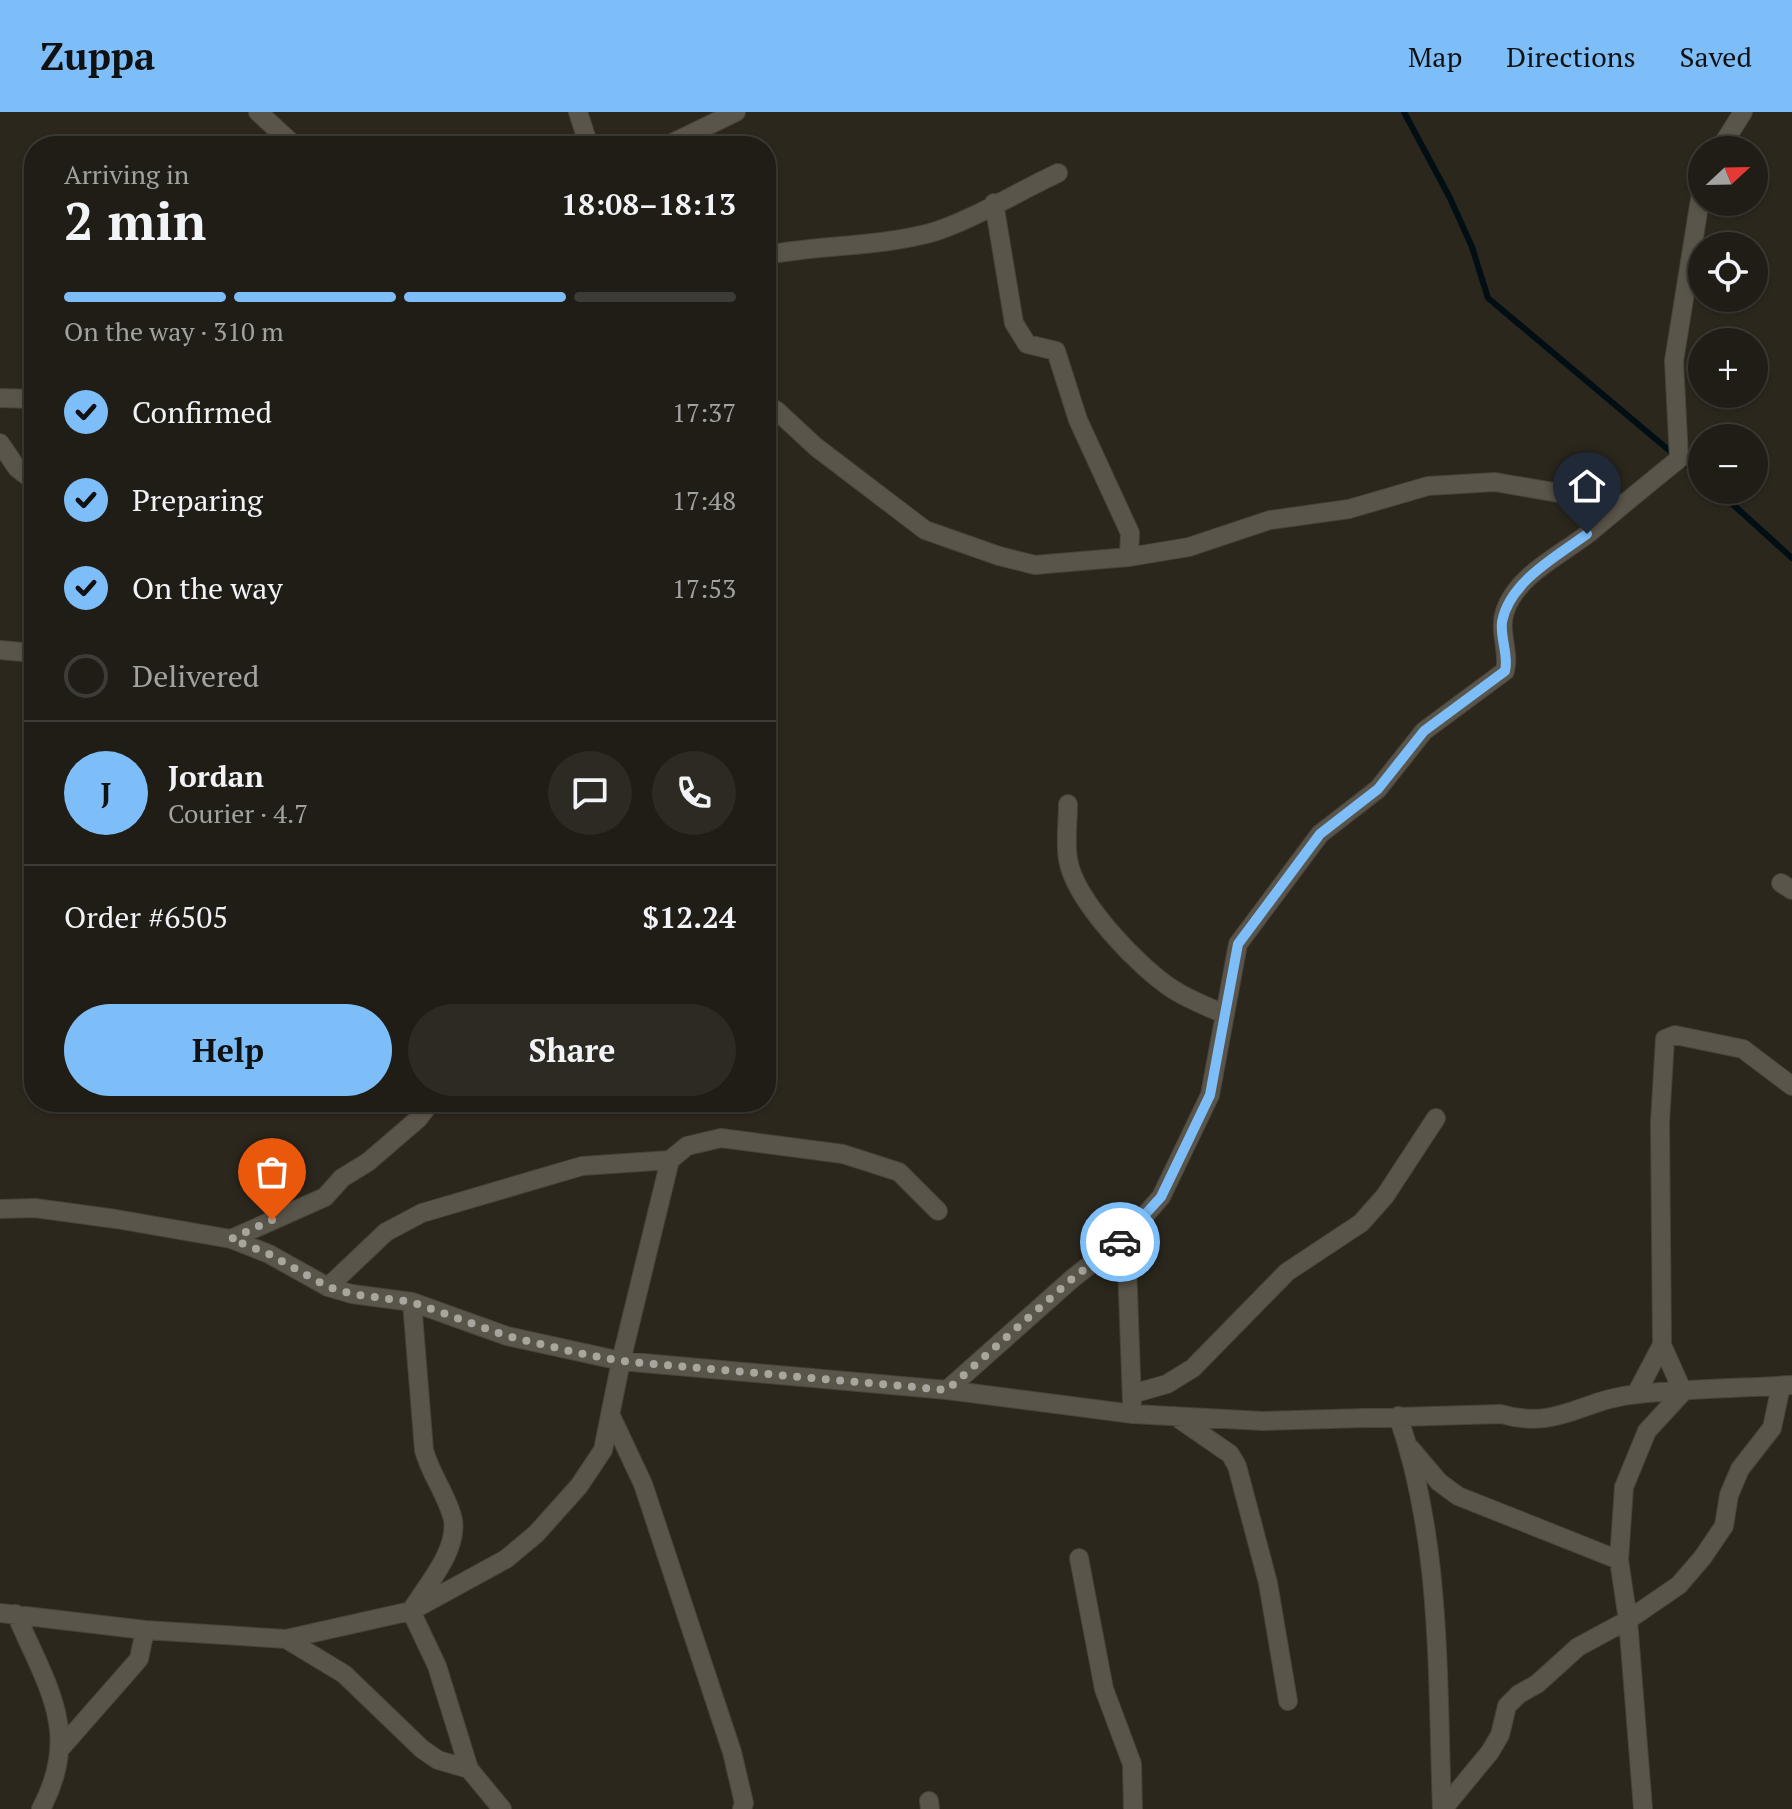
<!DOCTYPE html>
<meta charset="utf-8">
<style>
body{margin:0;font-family:"PT Serif",serif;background:#2d2a23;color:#f1f3f6;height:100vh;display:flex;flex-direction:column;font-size:30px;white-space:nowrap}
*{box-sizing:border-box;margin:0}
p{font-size:26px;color:#a2a2a1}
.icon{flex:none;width:44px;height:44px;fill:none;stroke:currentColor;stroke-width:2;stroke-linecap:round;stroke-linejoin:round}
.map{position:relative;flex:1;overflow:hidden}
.drawer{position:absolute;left:24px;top:24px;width:752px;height:976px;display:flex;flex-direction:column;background:#201d16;border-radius:32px;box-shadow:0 2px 6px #0004,0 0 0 2px #3d3b35}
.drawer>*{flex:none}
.needle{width:52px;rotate:68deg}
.tools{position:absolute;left:1688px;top:24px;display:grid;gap:16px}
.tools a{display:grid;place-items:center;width:80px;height:80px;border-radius:50%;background:#201d16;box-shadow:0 2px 6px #0004,0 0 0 2px #3d3b35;font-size:40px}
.pin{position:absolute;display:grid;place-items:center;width:68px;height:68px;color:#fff;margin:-82px -34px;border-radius:50% 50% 50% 0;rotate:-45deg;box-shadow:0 0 8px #0007}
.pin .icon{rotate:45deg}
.courier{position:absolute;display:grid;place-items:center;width:80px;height:80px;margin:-40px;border:6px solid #7dbef9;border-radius:50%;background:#fff;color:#222;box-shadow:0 2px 10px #0007}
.headline em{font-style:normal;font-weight:800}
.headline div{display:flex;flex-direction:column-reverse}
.headline{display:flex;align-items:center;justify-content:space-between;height:136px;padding:0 40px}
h1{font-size:52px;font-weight:800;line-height:60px}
.bar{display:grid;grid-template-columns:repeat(4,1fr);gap:12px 8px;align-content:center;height:96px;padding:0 40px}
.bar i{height:10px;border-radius:6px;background:#3d3b35}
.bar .selected{background:#7dbef9}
.bar p{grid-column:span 4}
.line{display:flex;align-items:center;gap:20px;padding:0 40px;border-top:2px solid #3d3b35}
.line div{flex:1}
.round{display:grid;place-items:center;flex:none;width:84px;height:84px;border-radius:42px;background:#2d2a23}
ol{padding:0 40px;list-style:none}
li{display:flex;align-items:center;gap:24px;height:88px}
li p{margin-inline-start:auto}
li .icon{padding:8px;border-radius:50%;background:#7dbef9;color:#111;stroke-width:4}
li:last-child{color:#a2a2a1}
li i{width:44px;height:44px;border:4px solid #3d3b35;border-radius:50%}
.cta{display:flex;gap:16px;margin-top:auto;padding:16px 40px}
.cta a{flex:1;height:92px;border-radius:48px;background:#7dbef9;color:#111;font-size:32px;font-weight:800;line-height:92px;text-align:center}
.cta a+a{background:#2d2a23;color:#f1f3f6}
header{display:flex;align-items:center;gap:48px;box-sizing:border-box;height:112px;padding:0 40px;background:#7dbef9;color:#111}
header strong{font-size:38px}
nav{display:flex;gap:44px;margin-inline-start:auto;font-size:28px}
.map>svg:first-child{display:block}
</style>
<header>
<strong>Zuppa</strong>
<nav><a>Map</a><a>Directions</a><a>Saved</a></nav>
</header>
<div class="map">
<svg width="1792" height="1697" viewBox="0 0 1792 1697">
<rect width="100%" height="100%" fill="#2b271d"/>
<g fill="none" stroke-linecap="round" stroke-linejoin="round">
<path stroke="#010e14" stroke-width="6" d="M1404,0L1450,86L1472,135L1488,186L1702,366
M1717,378L1792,446"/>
<defs>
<path id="street" d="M258,0L295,34
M578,0L589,34
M666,34L736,0
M1719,38L1743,0
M994,91L1014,211L1027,232L1056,239L1078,308L1130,421L1129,445
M766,143C821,133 876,135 930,121C969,110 1021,78 1058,61
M0,286L34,287
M766,296L776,298L816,335L925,418L999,444L1035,453L1129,445L1189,435L1270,408L1349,397L1428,374L1495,370L1623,392
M0,331L17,356L34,369
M0,538L34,541
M1068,692C1068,710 1065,730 1068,747C1074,788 1140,857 1174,878C1190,888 1208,895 1224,902
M1781,771L1792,778
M0,1097L35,1096L116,1107L231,1127L269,1142L328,1175L352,1182L412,1190L507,1224L621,1249L947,1278L1133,1302L1263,1309L1501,1302C1558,1319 1584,1286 1638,1282C1689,1277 1741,1276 1792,1273
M1126,1125L1132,1290
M231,1127L325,1085L342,1066L368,1050L418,1007L431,990
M328,1175L386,1120L422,1101L582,1054L670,1048
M412,1190L424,1338C430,1362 448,1384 453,1408C458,1439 426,1474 411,1499L437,1554L469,1657L502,1697
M947,1278L1073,1166L1126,1125L1161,1085L1210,983L1238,832L1320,722L1378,677L1424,619L1505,559C1510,539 1498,520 1505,499C1517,463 1561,443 1589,421C1619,396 1649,371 1679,347L1674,249L1702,75
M1132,1282L1167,1272L1193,1256L1287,1160L1361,1111L1385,1084L1436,1006
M1636,1282L1662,1233
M1175,1304L1230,1342L1237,1354L1268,1471L1288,1589
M1398,1304C1442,1430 1437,1565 1442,1697
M612,1306L643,1372L732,1640L744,1691L742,1697
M1411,1337L1439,1370L1458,1384L1619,1448
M1079,1446L1104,1577L1132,1652L1133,1697
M0,1501L145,1518L286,1527L411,1499L506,1447L536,1422L579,1374L603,1338L621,1249L670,1048L687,1034L721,1026L843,1042L899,1060L938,1099
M16,1502C47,1575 82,1620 41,1697
M286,1527L344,1562L422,1637L438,1648L469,1657
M61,1636L139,1547L145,1518
M929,1689L930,1697
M1443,1697L1490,1640L1500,1623L1507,1594L1519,1582L1537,1572L1578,1535L1628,1508L1679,1473L1703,1445L1724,1414L1729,1383L1740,1357L1772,1316L1781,1274
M1643,1697L1628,1508L1619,1448L1624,1375L1647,1319L1683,1280L1662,1233L1660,1010L1665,927L1675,923L1743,937L1792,974"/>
</defs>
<use href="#street" stroke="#47433c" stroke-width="20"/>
<use href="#street" stroke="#5a554a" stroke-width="18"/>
</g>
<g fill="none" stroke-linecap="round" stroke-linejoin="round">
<path stroke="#a8a59e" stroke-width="8" stroke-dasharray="0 14.4" d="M272,1108L231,1127L269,1142L328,1175L352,1182L412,1190L507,1224L578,1241L621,1249L947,1278L1073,1166L1120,1130"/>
<path stroke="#7dbef9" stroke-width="10" d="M1120,1130L1161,1085L1210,983L1238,832L1320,722L1378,677L1424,619L1505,559C1509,543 1500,527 1502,510C1509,470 1557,444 1587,422"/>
</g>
</svg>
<div class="tools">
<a><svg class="needle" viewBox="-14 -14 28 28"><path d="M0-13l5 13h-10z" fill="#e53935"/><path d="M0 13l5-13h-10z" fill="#a2a2a1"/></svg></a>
<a><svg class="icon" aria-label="locate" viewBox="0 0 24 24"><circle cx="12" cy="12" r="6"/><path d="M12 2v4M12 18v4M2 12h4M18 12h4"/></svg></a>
<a>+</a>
<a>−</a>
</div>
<div class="pin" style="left:272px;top:1108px;background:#ea580c"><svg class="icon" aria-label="bag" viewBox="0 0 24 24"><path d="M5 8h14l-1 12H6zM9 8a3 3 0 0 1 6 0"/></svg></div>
<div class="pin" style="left:1587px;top:422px;background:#1f2937"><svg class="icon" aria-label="home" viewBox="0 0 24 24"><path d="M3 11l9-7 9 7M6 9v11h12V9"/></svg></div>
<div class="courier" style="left:1120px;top:1130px"><svg class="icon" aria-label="car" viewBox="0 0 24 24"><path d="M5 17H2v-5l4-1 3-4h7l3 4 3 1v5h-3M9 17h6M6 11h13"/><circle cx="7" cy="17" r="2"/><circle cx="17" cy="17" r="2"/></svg></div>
<section class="drawer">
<div class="headline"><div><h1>2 min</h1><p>Arriving in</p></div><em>18:08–18:13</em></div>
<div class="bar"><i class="selected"></i><i class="selected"></i><i class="selected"></i><i></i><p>On the way · 310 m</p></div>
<ol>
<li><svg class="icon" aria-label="check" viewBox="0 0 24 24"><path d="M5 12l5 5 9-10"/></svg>Confirmed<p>17:37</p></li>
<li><svg class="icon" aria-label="check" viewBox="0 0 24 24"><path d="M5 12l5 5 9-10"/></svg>Preparing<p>17:48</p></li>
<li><svg class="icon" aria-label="check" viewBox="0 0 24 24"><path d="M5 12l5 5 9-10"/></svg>On the way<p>17:53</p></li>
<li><i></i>Delivered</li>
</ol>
<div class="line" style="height:144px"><b class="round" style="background:#7dbef9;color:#111">J</b><div><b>Jordan</b><p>Courier · 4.7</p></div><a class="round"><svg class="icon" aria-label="chat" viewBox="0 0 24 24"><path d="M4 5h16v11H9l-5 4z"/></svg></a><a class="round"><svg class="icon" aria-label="phone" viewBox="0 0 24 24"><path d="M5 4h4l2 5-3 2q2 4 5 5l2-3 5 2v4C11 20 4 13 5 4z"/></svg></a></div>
<div class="line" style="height:104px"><div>Order #6505</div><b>$12.24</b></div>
<div class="cta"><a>Help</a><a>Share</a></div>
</section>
</div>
